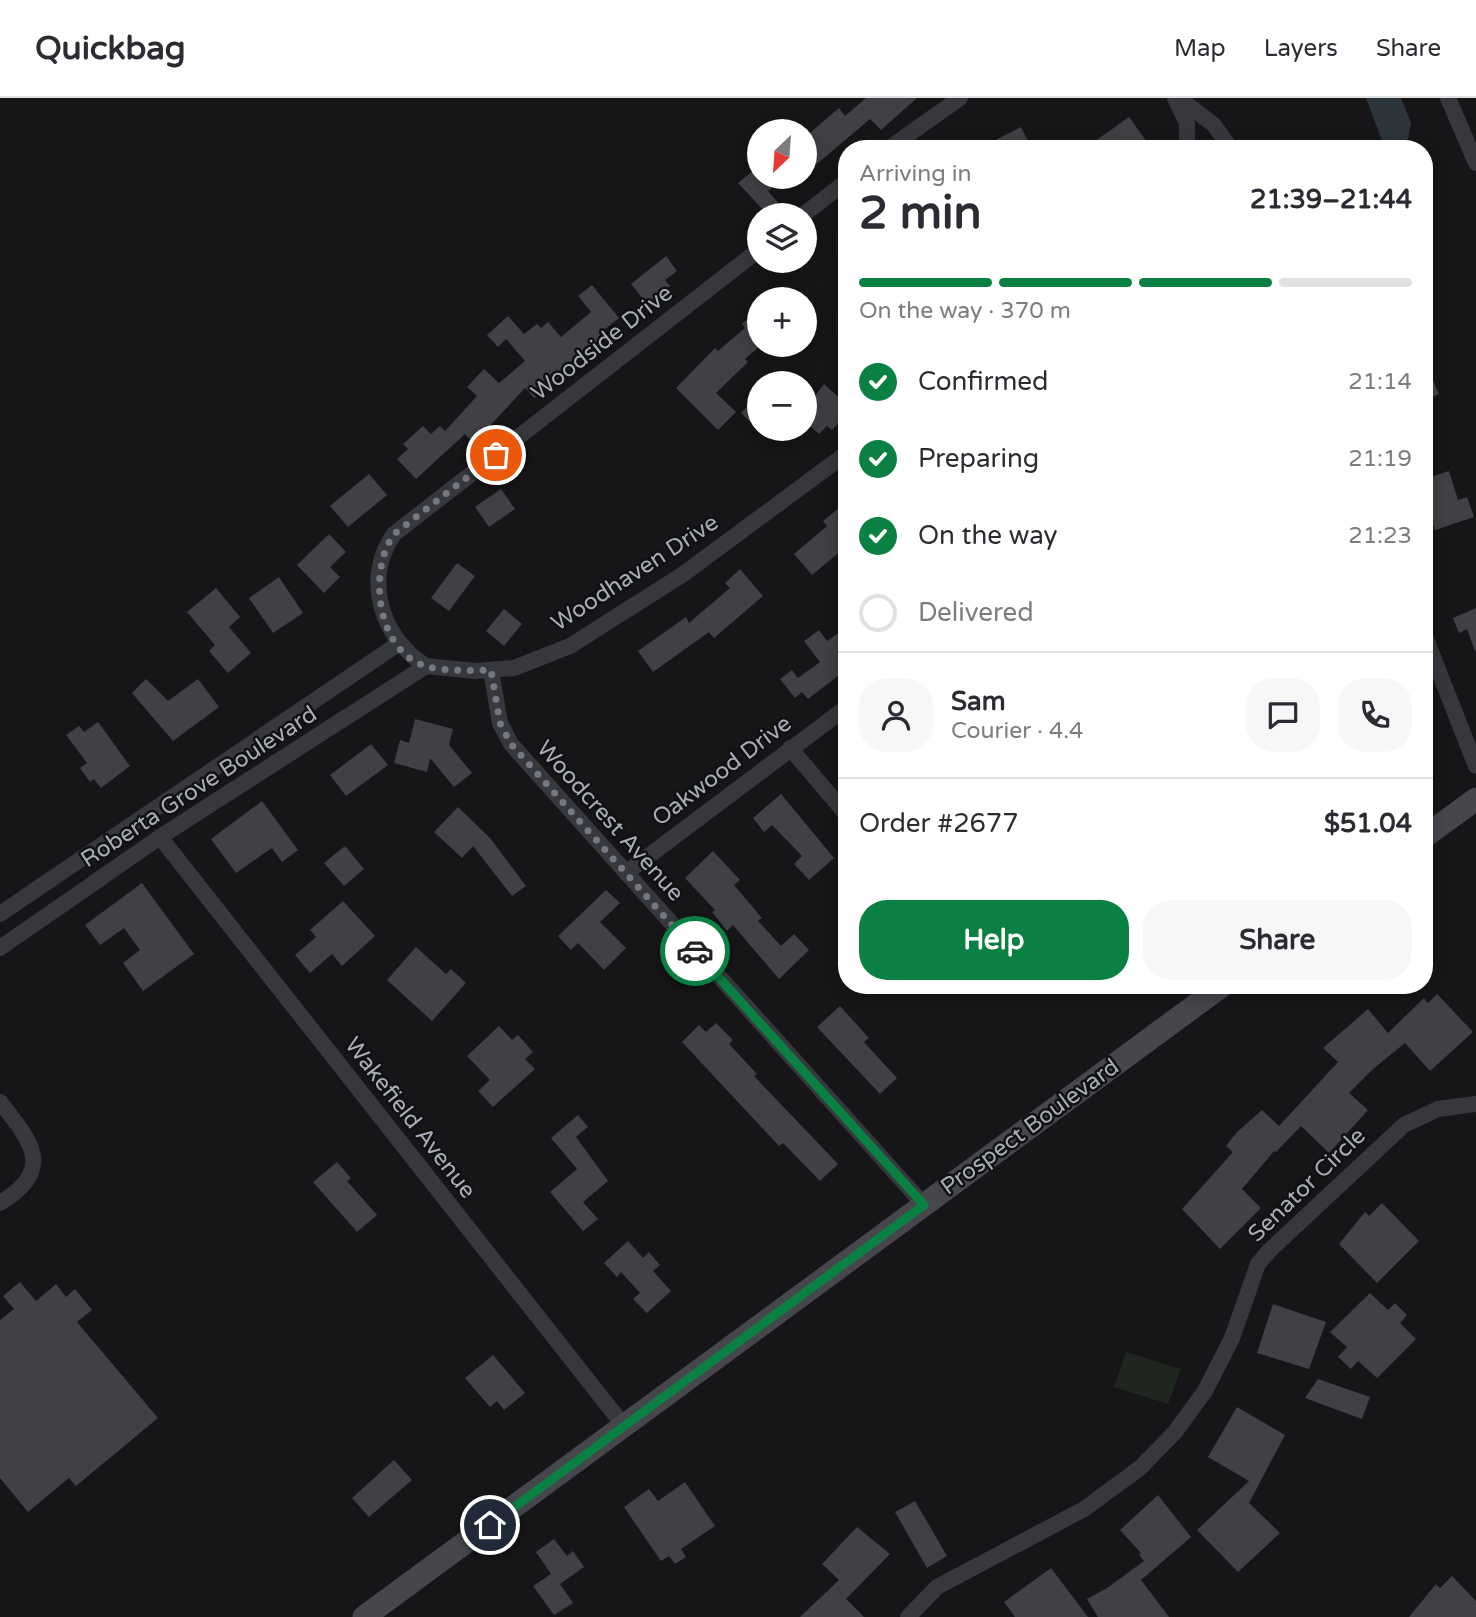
<!DOCTYPE html>
<meta charset="utf-8">
<style>
body{margin:0;font-family:"Varela Round",sans-serif;background:#f7f7f7;color:#2b2b33;height:100vh;display:flex;flex-direction:column;font-size:26px;white-space:nowrap}
*{box-sizing:border-box;margin:0}
p{font-size:23px;color:#7c7c81}
.icon{flex:none;width:38px;height:38px;fill:none;stroke:currentColor;stroke-width:2;stroke-linecap:round;stroke-linejoin:round}
.map{position:relative;flex:1;overflow:hidden}
.side{position:absolute;left:838px;top:42px;width:595px;height:854px;display:flex;flex-direction:column;background:#fff;border-radius:28px;box-shadow:0 4px 18px #0003}
.side>*{flex:none}
.needle{width:46px;rotate:205deg}
.fabs{position:absolute;left:747px;top:21px;display:grid;gap:14px}
.fabs a{display:grid;place-items:center;width:70px;height:70px;border-radius:50%;background:#fff;box-shadow:0 4px 18px #0003;font-size:35px}
.pin{position:absolute;display:grid;place-items:center;width:60px;height:60px;color:#fff;margin:-30px;border:4px solid #fff;border-radius:50%;box-shadow:0 2px 7px #0007}
.courier{position:absolute;display:grid;place-items:center;width:70px;height:70px;margin:-35px;border:5px solid #0b8043;border-radius:50%;background:#fff;color:#222;box-shadow:0 2px 9px #0007}
.headline em{font-style:normal;font-weight:700}
.headline div{display:flex;flex-direction:column-reverse}
.headline{display:flex;align-items:center;justify-content:space-between;height:119px;padding:0 21px}
h1{font-size:46px;font-weight:700;line-height:52px}
.bar{display:grid;grid-template-columns:repeat(4,1fr);gap:10px 7px;align-content:center;height:84px;padding:0 21px}
.bar i{height:9px;border-radius:5px;background:#e1e1e2}
.bar .selected{background:#0b8043}
.bar p{grid-column:span 4}
.line{display:flex;align-items:center;gap:18px;padding:0 21px;border-top:2px solid #e1e1e2}
.line div{flex:1}
.round{display:grid;place-items:center;flex:none;width:74px;height:74px;border-radius:28px;background:#f7f7f7}
ol{padding:0 21px;list-style:none}
li{display:flex;align-items:center;gap:21px;height:77px}
li p{margin-inline-start:auto}
li .icon{padding:7px;border-radius:50%;background:#0b8043;color:#fff;stroke-width:4}
li:last-child{color:#7c7c81}
li i{width:38px;height:38px;border:4px solid #e1e1e2;border-radius:50%}
.cta{display:flex;gap:14px;margin-top:auto;padding:14px 21px}
.cta a{flex:1;height:80px;border-radius:28px;background:#0b8043;color:#fff;font-size:28px;font-weight:700;line-height:80px;text-align:center}
.cta a+a{background:#f7f7f7;color:#2b2b33}
header{display:flex;align-items:center;gap:42px;box-sizing:border-box;height:98px;padding:0 35px;background:#fff;border-bottom:2px solid #e1e1e2}
header strong{font-size:33px}
nav{display:flex;gap:38px;margin-inline-start:auto;font-size:24px}
.map>svg:first-child{display:block}
</style>
<header>
<strong>Quickbag</strong>
<nav><a>Map</a><a>Layers</a><a>Share</a></nav>
</header>
<div class="map">
<svg width="1476" height="1519" viewBox="0 0 1476 1519">
<rect width="100%" height="100%" fill="#161618"/>
<path fill="#1e261f" d="M1126,1254L1181,1271L1168,1306L1114,1289Z"/>
<path fill="#2c353c" d="M1366,0H1401L1411,25L1406,51L1384,48Z"/>
<path fill="#404145" d="M866,0H917L881,32L870,21L812,70L805,61V39L839,10L845,18Z
M1129,19L1152,51H1084Z
M1021,29L1032,51H978Z
M760,67V79H784L768,93L780,107L768,117L738,85Z
M666,158L677,173L665,182L670,188L647,206L631,186Z
M592,187L619,220L599,236L604,242L534,300L525,290L474,345L465,336L416,381L397,361L408,351L403,346L423,328L431,336L440,328L445,333L477,298L467,289L484,271L499,285L525,263L506,241L498,249L487,237L508,218L524,236L537,226L541,230L548,224L561,239L591,214L578,198Z
M760,211V248L745,261L748,264L716,295L736,314L718,332L676,290L715,250L718,253L745,230L742,226Z
M1424,262L1439,296L1424,303Z
M824,286L847,307V316L832,332L827,328L819,336L805,323V311Z
M760,296V334L741,315Z
M1449,373L1458,402L1467,399L1474,419L1435,432L1424,399V381Z
M369,376L387,397L348,429L330,408Z
M501,391L515,411L489,429L475,409Z
M840,409L847,417V448L812,477L794,456L827,428L823,423Z
M329,436L346,454L330,469L340,479L324,495L297,467Z
M457,465L475,478L449,513L431,500Z
M740,471L763,498L714,540L709,534L653,574L638,553L686,519L689,525L730,490L725,485Z
M279,479L303,515L273,535L249,500Z
M216,490L240,519L229,529L251,555L228,575L209,553L215,547L187,514Z
M1476,510V553H1475L1467,531L1459,535L1453,520Z
M504,511L522,526L504,548L486,533Z
M847,529V571L808,601L802,594L795,600L780,581L792,572L798,580L820,564L804,543L819,532L827,543Z
M146,581L168,603L198,581L219,609L173,643L132,595Z
M415,621L453,631L449,647L472,675L454,689L430,660L427,674L394,665L400,642L409,645Z
M98,624L130,668L101,690L94,681L90,684L80,670L87,665L66,637L79,628L84,634Z
M371,646L388,667L346,698L330,677Z
M781,696L834,760L809,782L794,766L802,758L772,727L764,734L753,720Z
M262,703L298,752L282,764L272,750L236,775L211,741Z
M458,709L490,740L526,788L512,798L473,748L462,760L434,734Z
M345,748L364,771L344,788L324,765Z
M713,753L740,782L734,787L762,820L758,823L781,848L794,836L809,852L779,881L733,827L727,833L712,814L715,812L685,780Z
M142,785L194,856L143,893L123,865L140,852L124,830L100,847L85,827Z
M606,792L620,805L600,824L626,850L604,872L578,845L571,852L558,838Z
M343,803L375,838L342,868L332,856L310,875L295,857L316,839L310,832Z
M416,849L446,876L451,871L466,885L432,923L387,882Z
M1437,896L1473,934L1430,973L1405,945L1373,971L1349,995L1368,1012L1329,1055L1301,1028L1276,1054L1274,1053L1242,1091L1261,1110L1220,1151L1182,1111L1233,1054L1226,1048L1237,1034L1262,1012L1279,1028L1338,964L1323,950L1368,911L1388,935L1424,900L1428,905Z
M840,908L869,940L864,944L897,980L880,996L817,929Z
M716,925L733,942L729,946L757,976L754,978L838,1066L820,1083L783,1045L779,1048L682,944L699,927L706,934Z
M499,928L512,942L518,937L533,954L525,961L535,971L493,1009L478,993L490,982L467,958Z
M578,1017L588,1029L576,1039L608,1083L583,1104L598,1121L583,1133L550,1094L577,1071L551,1040Z
M337,1064L351,1080L347,1083L377,1117L357,1134L313,1084Z
M1382,1105L1419,1143L1377,1185L1339,1146L1365,1114L1369,1118Z
M628,1143L643,1160L649,1154L660,1167L653,1173L671,1193L647,1215L633,1201L640,1195L621,1174L617,1179L604,1165Z
M20,1184L36,1203L56,1186L66,1199L75,1191L92,1212L77,1224L158,1320L76,1388L69,1380L28,1414L0,1380V1222L14,1211L3,1198Z
M1370,1195L1388,1212L1395,1205L1407,1217L1400,1225L1416,1241L1377,1280L1358,1263L1351,1271L1338,1259L1347,1249L1330,1234Z
M1273,1206L1326,1224L1309,1271L1257,1255Z
M493,1257L525,1295L504,1312L497,1303L490,1309L465,1280Z
M1318,1281L1370,1299L1362,1321L1305,1300Z
M1237,1309L1285,1337L1249,1405L1280,1435L1238,1474L1197,1432L1249,1383L1208,1359Z
M394,1362L412,1382L369,1419L352,1400Z
M685,1384L715,1428L681,1451L686,1459L675,1466L669,1458L661,1463L624,1409L649,1391L658,1403Z
M1158,1397L1191,1439L1141,1482L1169,1519H1098L1087,1501L1107,1490L1144,1463L1139,1457L1141,1455L1120,1432Z
M915,1403L947,1458L927,1470L895,1414Z
M857,1429L890,1456L846,1501L864,1519H800L839,1482L822,1466Z
M554,1441L567,1458L573,1453L584,1469L560,1486L573,1505L554,1517L533,1488L551,1476L536,1454Z
M1051,1470L1088,1519H1015L1004,1504Z
M1452,1478L1476,1503V1519H1409L1436,1486L1440,1490Z"/>
<g fill="none" stroke-linecap="round" stroke-linejoin="round">
<path stroke="#37383d" stroke-width="16" d="M1175,0L1187,25V51
M1179,0L1214,27L1231,51
M1448,0L1476,65
M888,51L960,0
M803,117L847,83
M1424,536L1476,668
M426,568C382,541 362,481 394,436L760,151
M426,568L475,573L514,570L570,548L682,477L847,355
M491,572L500,625L511,646L924,1107
M790,650L847,717
M160,739L624,1328
M626,775L847,609
M0,816L398,546
M0,850L160,739L426,568
M0,1004C31,1043 56,1071 0,1105
M908,1519L937,1489L1084,1411L1140,1370L1175,1334L1205,1293L1232,1240L1258,1166L1269,1153L1404,1027L1438,1011L1476,1006"/>
<path stroke="#45474d" stroke-width="23" d="M1424,739L1476,701
M364,1519L1223,887"/>
</g>
<g fill="none" stroke-linecap="round" stroke-linejoin="round">
<path stroke="#757880" stroke-width="7" stroke-dasharray="0 12.6" d="M496,357L394,436C368,472 376,552 425,568C444,573 471,573 491,572L500,625L511,646L695,853"/>
<path stroke="#0b8043" stroke-width="9" d="M490,1427L924,1107L695,853"/>
</g>
<g text-anchor="middle" dominant-baseline="central" stroke-width="5" stroke-linejoin="round" paint-order="stroke">
<g font-size="23" fill="#a8adb8" stroke="#111113">
<text transform="translate(602 245) rotate(-38)">Woodside Drive</text>
<text transform="translate(635 475) rotate(-33)">Woodhaven Drive</text>
<text transform="translate(722 673) rotate(-37)">Oakwood Drive</text>
<text transform="translate(199 689) rotate(-33)">Roberta Grove Boulevard</text>
<text transform="translate(610 723) rotate(48)">Woodcrest Avenue</text>
<text transform="translate(410 1020) rotate(52)">Wakefield Avenue</text>
<text transform="translate(1030 1029) rotate(-36)">Prospect Boulevard</text>
<text transform="translate(1307 1087) rotate(-44)">Senator Circle</text>
</g>
</g>
</svg>
<div class="fabs">
<a><svg class="needle" viewBox="-14 -14 28 28"><path d="M0-13l5 13h-10z" fill="#e53935"/><path d="M0 13l5-13h-10z" fill="#7c7c81"/></svg></a>
<a><svg class="icon" aria-label="layers" viewBox="0 0 24 24"><path d="M12 4l9 5-9 5-9-5zM3 14l9 5 9-5"/></svg></a>
<a>+</a>
<a>−</a>
</div>
<div class="pin" style="left:496px;top:357px;background:#ea580c"><svg class="icon" aria-label="bag" viewBox="0 0 24 24"><path d="M5 8h14l-1 12H6zM9 8a3 3 0 0 1 6 0"/></svg></div>
<div class="pin" style="left:490px;top:1427px;background:#1f2937"><svg class="icon" aria-label="home" viewBox="0 0 24 24"><path d="M3 11l9-7 9 7M6 9v11h12V9"/></svg></div>
<div class="courier" style="left:695px;top:853px"><svg class="icon" aria-label="car" viewBox="0 0 24 24"><path d="M5 17H2v-5l4-1 3-4h7l3 4 3 1v5h-3M9 17h6M6 11h13"/><circle cx="7" cy="17" r="2"/><circle cx="17" cy="17" r="2"/></svg></div>
<section class="side">
<div class="headline"><div><h1>2 min</h1><p>Arriving in</p></div><em>21:39–21:44</em></div>
<div class="bar"><i class="selected"></i><i class="selected"></i><i class="selected"></i><i></i><p>On the way · 370 m</p></div>
<ol>
<li><svg class="icon" aria-label="check" viewBox="0 0 24 24"><path d="M5 12l5 5 9-10"/></svg>Confirmed<p>21:14</p></li>
<li><svg class="icon" aria-label="check" viewBox="0 0 24 24"><path d="M5 12l5 5 9-10"/></svg>Preparing<p>21:19</p></li>
<li><svg class="icon" aria-label="check" viewBox="0 0 24 24"><path d="M5 12l5 5 9-10"/></svg>On the way<p>21:23</p></li>
<li><i></i>Delivered</li>
</ol>
<div class="line" style="height:126px"><a class="round"><svg class="icon" aria-label="person" viewBox="0 0 24 24"><circle cx="12" cy="8" r="4"/><path d="M4 21q1-7 8-7t8 7"/></svg></a><div><b>Sam</b><p>Courier · 4.4</p></div><a class="round"><svg class="icon" aria-label="chat" viewBox="0 0 24 24"><path d="M4 5h16v11H9l-5 4z"/></svg></a><a class="round"><svg class="icon" aria-label="phone" viewBox="0 0 24 24"><path d="M5 4h4l2 5-3 2q2 4 5 5l2-3 5 2v4C11 20 4 13 5 4z"/></svg></a></div>
<div class="line" style="height:91px"><div>Order #2677</div><b>$51.04</b></div>
<div class="cta"><a>Help</a><a>Share</a></div>
</section>
</div>
